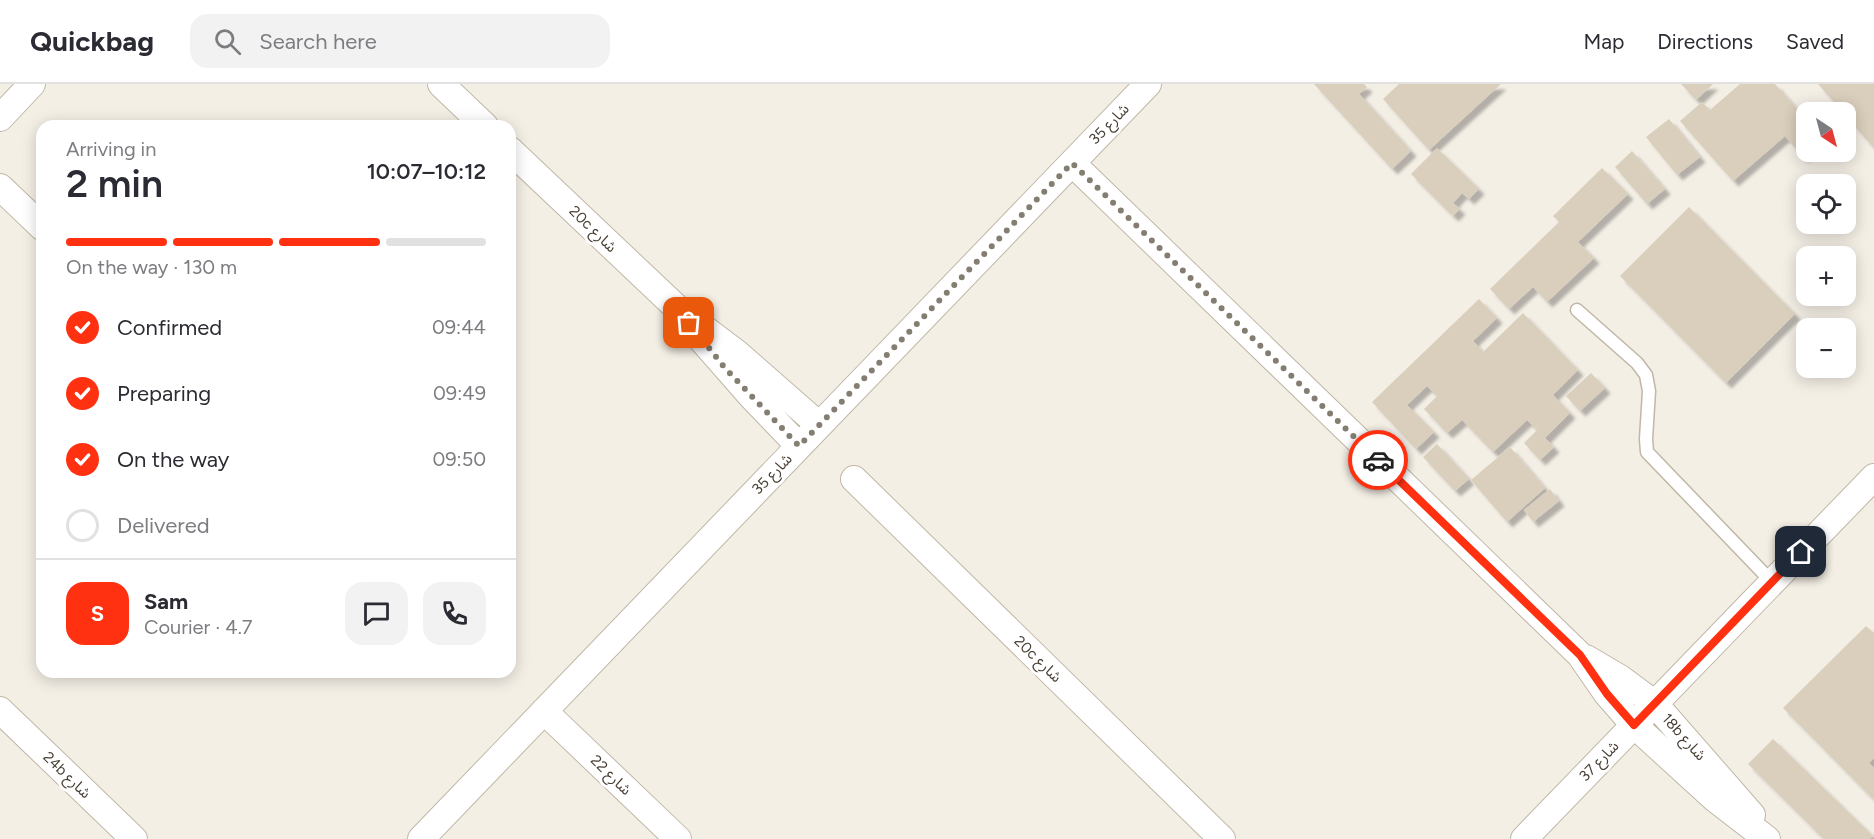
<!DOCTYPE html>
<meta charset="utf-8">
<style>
body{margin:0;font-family:Figtree,"Noto Sans Arabic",sans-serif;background:#f2f2f3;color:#2b2b33;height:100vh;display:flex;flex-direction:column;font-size:22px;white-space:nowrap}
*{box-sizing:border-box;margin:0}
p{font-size:20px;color:#7c7c81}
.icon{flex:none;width:33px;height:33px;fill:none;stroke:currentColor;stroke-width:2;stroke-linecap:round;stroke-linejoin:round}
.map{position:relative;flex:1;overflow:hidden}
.sheet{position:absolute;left:36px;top:36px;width:480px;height:558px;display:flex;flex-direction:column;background:#fff;border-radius:18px;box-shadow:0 3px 15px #0003}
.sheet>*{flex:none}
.needle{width:39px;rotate:144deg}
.buttons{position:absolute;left:1796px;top:18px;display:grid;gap:12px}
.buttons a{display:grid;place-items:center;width:60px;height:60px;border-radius:12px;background:#fff;box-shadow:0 3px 15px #0003;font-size:30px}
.pin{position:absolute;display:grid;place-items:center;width:51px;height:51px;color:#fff;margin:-26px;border-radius:12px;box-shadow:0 3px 9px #0006}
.courier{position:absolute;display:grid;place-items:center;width:60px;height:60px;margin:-30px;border:4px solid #ff3111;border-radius:50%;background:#fff;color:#222;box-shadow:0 2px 8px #0007}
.head em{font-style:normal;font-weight:600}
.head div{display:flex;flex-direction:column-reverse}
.head{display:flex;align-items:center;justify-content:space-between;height:102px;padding:0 30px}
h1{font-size:39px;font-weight:600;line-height:45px}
.bar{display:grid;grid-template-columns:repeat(4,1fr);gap:9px 6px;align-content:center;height:72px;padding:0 30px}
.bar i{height:8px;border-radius:4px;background:#e1e1e2}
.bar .current{background:#ff3111}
.bar p{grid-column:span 4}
.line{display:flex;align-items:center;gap:15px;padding:0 30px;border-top:2px solid #e1e1e2}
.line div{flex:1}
.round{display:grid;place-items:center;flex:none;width:63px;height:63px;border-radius:18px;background:#f2f2f3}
ol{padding:0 30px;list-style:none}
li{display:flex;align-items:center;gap:18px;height:66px}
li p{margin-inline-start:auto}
li .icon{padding:6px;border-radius:50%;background:#ff3111;color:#fff;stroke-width:4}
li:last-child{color:#7c7c81}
li i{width:33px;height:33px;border:3px solid #e1e1e2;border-radius:50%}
header{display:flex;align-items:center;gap:36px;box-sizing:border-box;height:84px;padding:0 30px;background:#fff;border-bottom:2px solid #e1e1e2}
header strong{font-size:28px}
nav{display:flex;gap:33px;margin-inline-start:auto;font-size:21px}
.search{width:420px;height:54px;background:#f2f2f3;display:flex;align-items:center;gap:15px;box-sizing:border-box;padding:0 21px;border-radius:18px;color:#7c7c81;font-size:22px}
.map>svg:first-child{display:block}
</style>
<header>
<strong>Quickbag</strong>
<div class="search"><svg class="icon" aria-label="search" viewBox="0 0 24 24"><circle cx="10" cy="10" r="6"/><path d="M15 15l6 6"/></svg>Search here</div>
<nav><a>Map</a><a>Directions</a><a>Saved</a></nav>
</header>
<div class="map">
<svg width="1874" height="755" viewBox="0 0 1874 755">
<defs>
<filter id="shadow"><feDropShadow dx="5.5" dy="5.5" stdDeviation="1.5" flood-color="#0004"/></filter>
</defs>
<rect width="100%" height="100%" fill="#f4efe5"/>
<path fill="#dacebc" filter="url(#shadow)" d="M1314,0H1364L1367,3L1359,10L1411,67L1392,85Z
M1399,0H1501L1429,66L1383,15Z
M1681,0H1713L1696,16Z
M1740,0H1775L1806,35V68H1809L1803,73L1785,52L1733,97L1680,37L1702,18L1710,26Z
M1818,0H1874V61L1872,62L1845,31V28H1843Z
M1669,35L1700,73L1677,91L1646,53Z
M1437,64L1479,105L1469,115L1462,109L1453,119L1460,125L1453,132L1411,90Z
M1632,67L1665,105L1647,120L1615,83Z
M1602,84L1628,110L1578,158L1594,174L1547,218L1533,203L1509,225L1490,205L1559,138L1553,132Z
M1689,123L1795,230L1726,299L1620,192Z
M1479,215L1497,234L1473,257L1483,268L1523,229L1578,286L1553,311L1570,329L1545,354L1554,363L1540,376L1524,359L1537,346L1527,336L1493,368L1462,336L1447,349L1424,325L1437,312L1427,302L1407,321L1434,348L1416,365L1372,318Z
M1591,289L1605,304L1580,327L1566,312Z
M1437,360L1469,395L1455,407L1423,373Z
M1510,363L1545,404L1507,438L1471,396Z
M1550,405L1559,417L1533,438L1524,426Z
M1866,542L1874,549V674L1869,679L1874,684V716L1783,624Z
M1773,655L1873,752L1870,755H1824L1748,680Z"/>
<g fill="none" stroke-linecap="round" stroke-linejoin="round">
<defs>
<path id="lane" d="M1577,226L1637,279L1646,291L1649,307L1646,355L1647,368L1772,498"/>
<path id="street" d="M441,0L485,42
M0,34L32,0
M510,66L677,224L738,270L819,341
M1072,79L1580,571L1607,610L1634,641L1715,715L1767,755
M0,103L42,143
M701,255L751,312L799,362
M854,395L1222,755
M1586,574L1620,594L1655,620L1752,731
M0,626L134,755
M544,627L678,755
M421,755L1148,0
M1524,755L1874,393"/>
</defs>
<use href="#lane" stroke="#c1b7a7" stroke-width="15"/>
<use href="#street" stroke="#c1b7a7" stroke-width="28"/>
<use href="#lane" stroke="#fff" stroke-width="12"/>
<use href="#street" stroke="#fff" stroke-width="26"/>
</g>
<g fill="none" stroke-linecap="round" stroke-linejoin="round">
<path stroke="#847d72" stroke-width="6" stroke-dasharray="0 10.8" d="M689,239L725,284L799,362L1072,79L1378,376"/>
<path stroke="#ff3111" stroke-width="8" d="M1378,376L1580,571L1607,610L1634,641L1801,468"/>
</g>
<g text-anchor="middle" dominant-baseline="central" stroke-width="6" stroke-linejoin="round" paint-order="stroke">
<g font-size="15" fill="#483f34" stroke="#fff">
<text transform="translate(1109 40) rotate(-46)">شارع 35</text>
<text transform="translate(593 145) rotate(44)">20c شارع</text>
<text transform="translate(772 390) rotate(-46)">شارع 35</text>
<text transform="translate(1038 575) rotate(44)">20c شارع</text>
<text transform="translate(1684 653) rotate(48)">18b شارع</text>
<text transform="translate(1599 677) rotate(-46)">شارع 37</text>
<text transform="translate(67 691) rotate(44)">24b شارع</text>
<text transform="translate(611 691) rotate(44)">شارع 22</text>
</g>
</g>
</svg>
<div class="buttons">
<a><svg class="needle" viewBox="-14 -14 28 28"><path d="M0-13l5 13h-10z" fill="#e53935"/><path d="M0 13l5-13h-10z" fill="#7c7c81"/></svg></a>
<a><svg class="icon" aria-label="locate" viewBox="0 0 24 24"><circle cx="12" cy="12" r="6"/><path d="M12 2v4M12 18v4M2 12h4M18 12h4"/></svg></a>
<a>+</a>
<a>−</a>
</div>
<div class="pin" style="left:689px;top:239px;background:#ea580c"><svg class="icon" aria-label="bag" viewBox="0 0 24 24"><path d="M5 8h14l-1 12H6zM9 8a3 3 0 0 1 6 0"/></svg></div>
<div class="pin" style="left:1801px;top:468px;background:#1f2937"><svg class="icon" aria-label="home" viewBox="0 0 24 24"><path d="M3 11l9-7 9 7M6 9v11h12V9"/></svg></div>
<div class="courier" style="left:1378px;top:376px"><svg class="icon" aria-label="car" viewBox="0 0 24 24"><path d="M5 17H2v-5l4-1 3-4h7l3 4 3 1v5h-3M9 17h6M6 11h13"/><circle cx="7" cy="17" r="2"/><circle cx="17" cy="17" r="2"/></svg></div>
<section class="sheet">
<div class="head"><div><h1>2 min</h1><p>Arriving in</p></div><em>10:07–10:12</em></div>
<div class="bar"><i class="current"></i><i class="current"></i><i class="current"></i><i></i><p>On the way · 130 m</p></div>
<ol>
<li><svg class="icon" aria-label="check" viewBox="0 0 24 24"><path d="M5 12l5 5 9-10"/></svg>Confirmed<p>09:44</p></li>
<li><svg class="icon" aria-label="check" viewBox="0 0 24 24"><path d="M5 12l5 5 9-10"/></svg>Preparing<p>09:49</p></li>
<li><svg class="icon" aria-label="check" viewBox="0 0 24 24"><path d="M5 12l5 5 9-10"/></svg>On the way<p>09:50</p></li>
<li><i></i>Delivered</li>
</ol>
<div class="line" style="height:108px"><b class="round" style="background:#ff3111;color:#fff">S</b><div><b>Sam</b><p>Courier · 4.7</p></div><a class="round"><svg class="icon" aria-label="chat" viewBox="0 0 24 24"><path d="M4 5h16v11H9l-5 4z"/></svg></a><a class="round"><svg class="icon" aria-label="phone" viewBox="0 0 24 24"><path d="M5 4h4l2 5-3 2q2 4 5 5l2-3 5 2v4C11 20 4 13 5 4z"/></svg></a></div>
</section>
</div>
